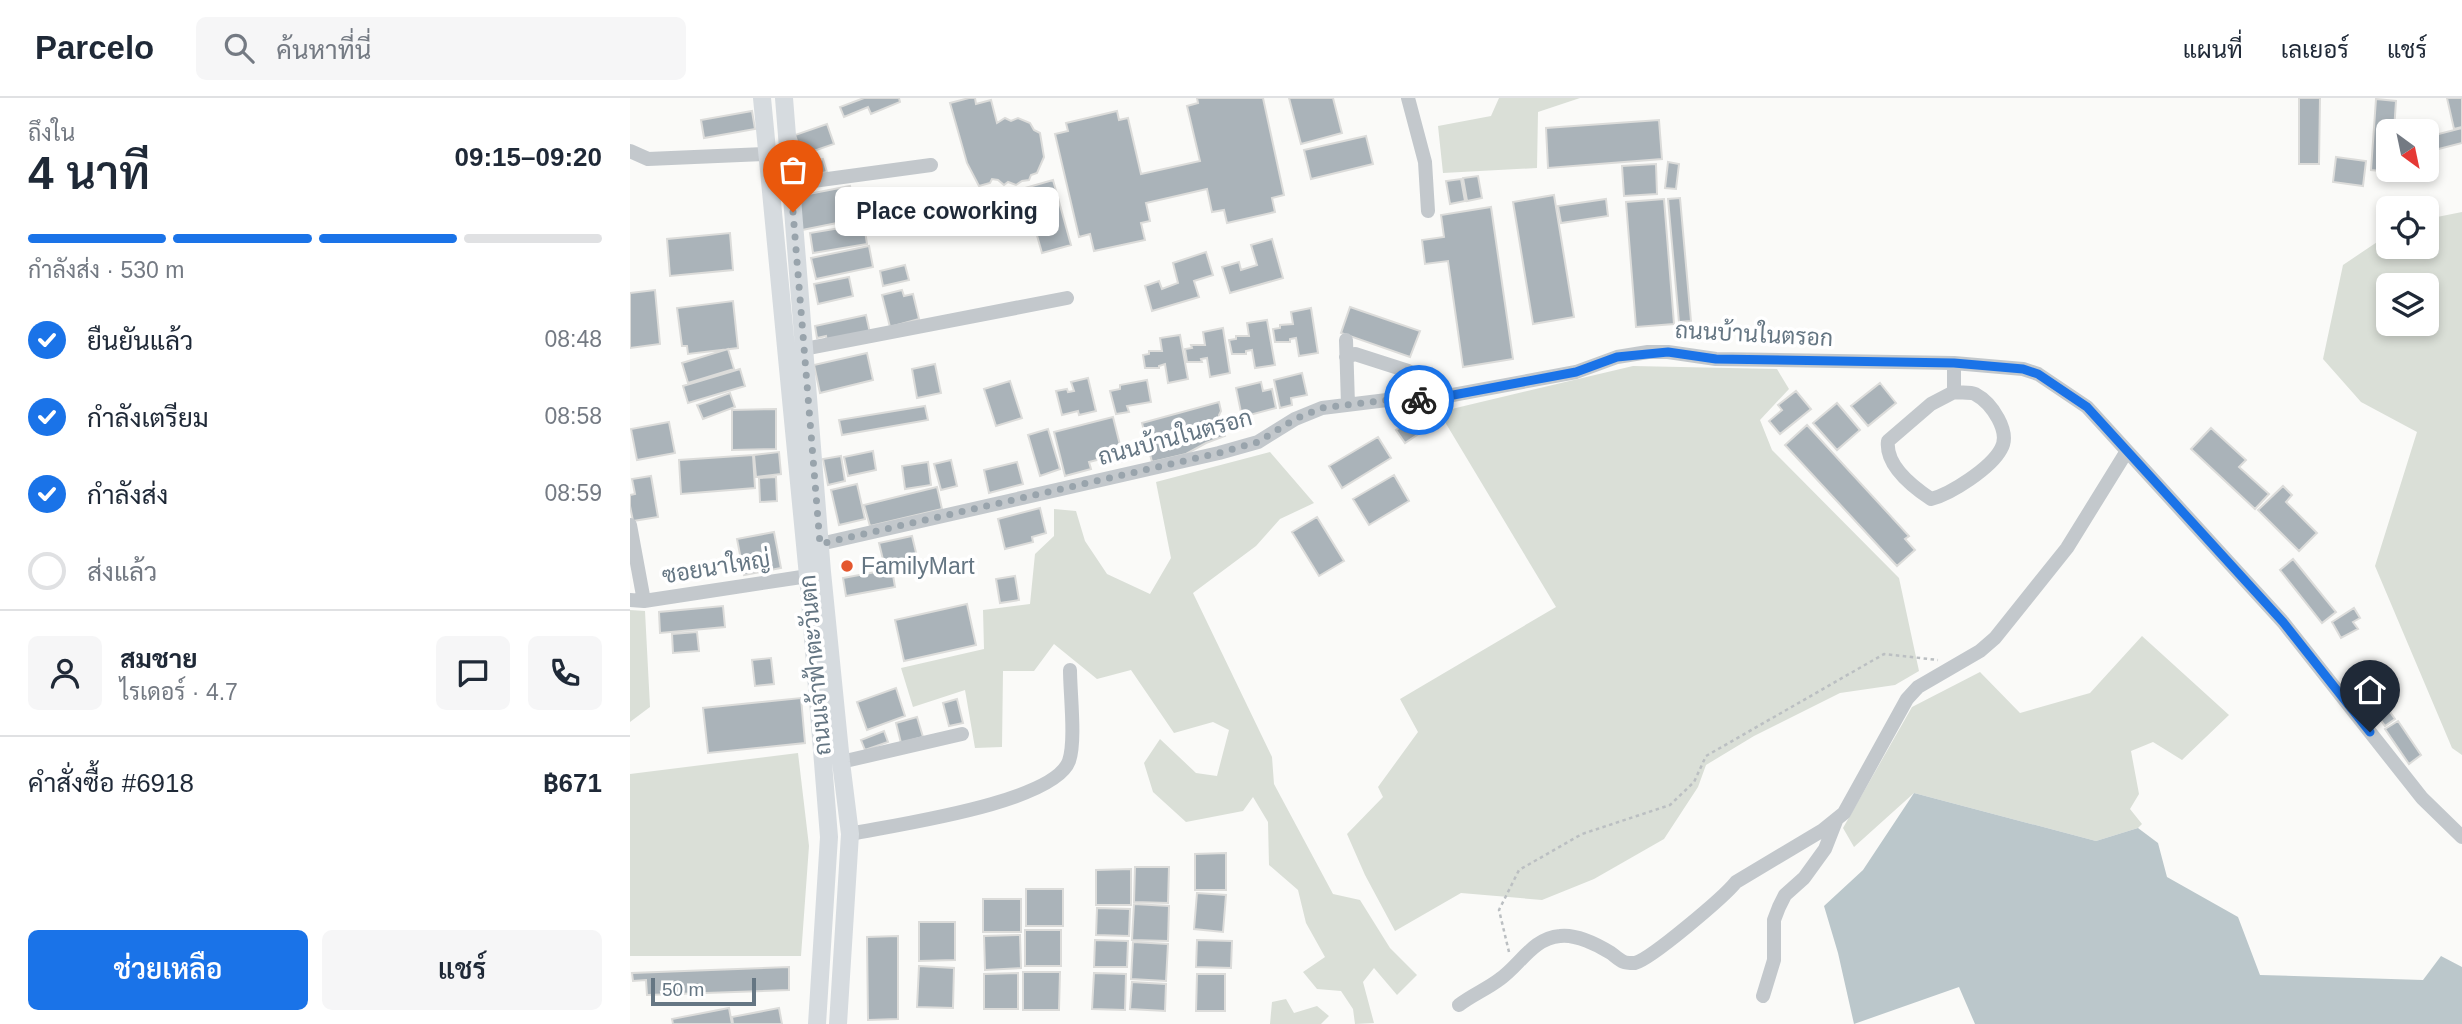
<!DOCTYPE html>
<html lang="th">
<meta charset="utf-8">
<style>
body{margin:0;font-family:Arial,Sarabun,sans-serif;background:#f6f6f7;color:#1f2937;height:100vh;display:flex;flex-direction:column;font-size:26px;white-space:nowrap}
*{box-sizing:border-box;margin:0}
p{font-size:23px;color:#747a83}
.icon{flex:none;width:38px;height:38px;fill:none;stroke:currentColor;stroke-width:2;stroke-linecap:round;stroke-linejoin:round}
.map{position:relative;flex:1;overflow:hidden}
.details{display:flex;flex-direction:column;background:#fff;width:630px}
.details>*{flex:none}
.needle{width:46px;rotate:147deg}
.buttons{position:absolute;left:1746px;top:21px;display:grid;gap:14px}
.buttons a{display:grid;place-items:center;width:63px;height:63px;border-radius:10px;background:#fff;box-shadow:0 4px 10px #0003;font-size:35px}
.scale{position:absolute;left:21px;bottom:18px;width:105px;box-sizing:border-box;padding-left:7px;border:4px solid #657683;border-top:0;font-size:19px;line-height:24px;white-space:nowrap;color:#657683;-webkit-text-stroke:5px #fff;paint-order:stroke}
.pin{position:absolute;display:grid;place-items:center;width:60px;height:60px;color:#fff;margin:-72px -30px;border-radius:50% 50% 50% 0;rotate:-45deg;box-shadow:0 0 7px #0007}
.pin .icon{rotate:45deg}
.courier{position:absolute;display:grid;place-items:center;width:70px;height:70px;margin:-35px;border:5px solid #1a73e8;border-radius:50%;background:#fff;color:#222;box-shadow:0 2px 9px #0007}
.bubble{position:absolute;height:49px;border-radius:10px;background:#fff;box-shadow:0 4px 10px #0003;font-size:23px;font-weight:600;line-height:49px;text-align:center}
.overview em{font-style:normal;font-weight:600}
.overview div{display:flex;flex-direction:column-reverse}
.overview{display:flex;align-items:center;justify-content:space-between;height:119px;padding:0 28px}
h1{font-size:46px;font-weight:600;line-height:52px}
.bar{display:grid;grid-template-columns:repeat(4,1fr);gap:10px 7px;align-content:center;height:84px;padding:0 28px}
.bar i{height:9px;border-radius:5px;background:#e0e1e3}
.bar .current{background:#1a73e8}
.bar p{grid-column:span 4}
.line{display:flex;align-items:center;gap:18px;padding:0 28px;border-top:2px solid #e0e1e3}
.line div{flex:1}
.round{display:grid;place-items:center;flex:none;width:74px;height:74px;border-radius:10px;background:#f6f6f7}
ol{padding:0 28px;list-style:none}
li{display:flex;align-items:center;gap:21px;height:77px}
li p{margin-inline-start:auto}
li .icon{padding:7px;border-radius:50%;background:#1a73e8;color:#fff;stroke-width:4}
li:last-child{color:#747a83}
li i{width:38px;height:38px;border:4px solid #e0e1e3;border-radius:50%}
.cta{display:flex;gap:14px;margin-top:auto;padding:14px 28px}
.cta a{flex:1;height:80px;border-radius:10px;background:#1a73e8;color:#fff;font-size:28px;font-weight:600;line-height:80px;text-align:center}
.cta a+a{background:#f6f6f7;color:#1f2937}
header{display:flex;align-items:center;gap:42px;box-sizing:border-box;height:98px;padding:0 35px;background:#fff;border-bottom:2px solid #e0e1e3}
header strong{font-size:33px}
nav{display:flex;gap:38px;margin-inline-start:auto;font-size:24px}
.search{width:490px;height:63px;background:#f6f6f7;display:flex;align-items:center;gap:18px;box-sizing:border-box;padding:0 24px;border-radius:10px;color:#747a83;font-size:26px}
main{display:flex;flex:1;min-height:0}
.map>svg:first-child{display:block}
</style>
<header>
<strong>Parcelo</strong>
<div class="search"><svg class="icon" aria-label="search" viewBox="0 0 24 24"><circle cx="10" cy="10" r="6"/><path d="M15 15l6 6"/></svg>ค้นหาที่นี่</div>
<nav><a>แผนที่</a><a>เลเยอร์</a><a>แชร์</a></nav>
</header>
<main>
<section class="details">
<div class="overview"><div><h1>4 นาที</h1><p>ถึงใน</p></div><em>09:15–09:20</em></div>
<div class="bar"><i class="current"></i><i class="current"></i><i class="current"></i><i></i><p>กำลังส่ง · 530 m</p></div>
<ol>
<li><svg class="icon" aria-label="check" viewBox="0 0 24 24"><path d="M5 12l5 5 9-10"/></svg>ยืนยันแล้ว<p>08:48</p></li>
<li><svg class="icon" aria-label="check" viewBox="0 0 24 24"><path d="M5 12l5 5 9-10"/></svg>กำลังเตรียม<p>08:58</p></li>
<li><svg class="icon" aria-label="check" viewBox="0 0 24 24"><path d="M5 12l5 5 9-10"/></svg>กำลังส่ง<p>08:59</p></li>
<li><i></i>ส่งแล้ว</li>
</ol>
<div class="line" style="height:126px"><a class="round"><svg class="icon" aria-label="person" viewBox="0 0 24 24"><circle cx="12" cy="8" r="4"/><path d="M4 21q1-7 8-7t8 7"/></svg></a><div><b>สมชาย</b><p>ไรเดอร์ · 4.7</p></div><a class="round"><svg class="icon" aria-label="chat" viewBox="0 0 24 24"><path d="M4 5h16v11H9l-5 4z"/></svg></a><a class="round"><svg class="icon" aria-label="phone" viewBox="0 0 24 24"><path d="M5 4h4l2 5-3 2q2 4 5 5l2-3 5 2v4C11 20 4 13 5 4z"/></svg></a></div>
<div class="line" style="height:91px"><div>คำสั่งซื้อ #6918</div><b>฿671</b></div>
<div class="cta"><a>ช่วยเหลือ</a><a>แชร์</a></div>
</section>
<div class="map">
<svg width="1832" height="926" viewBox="0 0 1832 926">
<rect width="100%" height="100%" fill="#fafaf8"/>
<path fill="#dadfd7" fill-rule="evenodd" d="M869,0H950L908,14L907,70L813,75L808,28L861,18Z
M1832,114V657L1822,650L1745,468L1787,334L1731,304L1693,261L1713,167L1759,136V149H1797V121ZM1759,187H1797V226H1759Z
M1003,268L1147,271L1159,291L1130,322L1142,352L1269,480L1289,573L1265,587L1210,595L1124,638L1076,667L1068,689L1034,741L964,781L912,802L831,795L765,833L735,777L717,736L753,699L748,689L788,634L770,601L926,509L809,314Z
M640,354L684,405L650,421L626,448L563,495L642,659L644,686L703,796L730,802L760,850L787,877L767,897L744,870L733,884L744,925L725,926L723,911L711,893L687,891L673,874L695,859L676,825L668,792L639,767L638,724L623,699L613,713L556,724L523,694L514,665L530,641L566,675L587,678L599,632L583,624L544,635L501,572L467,581L424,546L404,573H373L372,649L345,650L335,592L283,609L271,570L354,551L353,512L400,506L405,456L424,438V411L446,413L455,443L477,476L520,496L541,460L526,384Z
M0,512L15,513L20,609L0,624Z
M1512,538L1599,617L1552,662L1523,644L1501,653L1509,696L1500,711L1512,726L1508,730L1466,743L1284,695L1224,749L1213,730L1282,609L1350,574L1390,615L1460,595Z
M168,655L179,748L171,858H0V676Z
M656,901L664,915L687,908L699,918L691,926H640L642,904Z"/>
<path fill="#bbc7cb" d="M1284,695L1466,743L1508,730L1528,745L1537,779L1608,819L1630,877L1793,882L1811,858L1832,869V926H1345L1329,889L1224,926L1208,855L1194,808L1233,772Z"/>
<path fill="#aab3b9" stroke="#dcdcda" stroke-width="2" d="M234,0H269L270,4L241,16L238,9L214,19L210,9Z
M339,0H345L346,6L361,2L367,25L375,20L381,23L388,20L400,25L404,32L410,35L414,59L407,75L401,77L399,82L392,83L386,87L378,84L374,87L368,82L362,81L360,85L349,88L337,65L320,5Z
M567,0H633L654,97L642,100L645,114L597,125L594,112L582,114L577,91L516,105L520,123L511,125L515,142L464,153L460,136L449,139L425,36L438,33L436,25L487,13L489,22L498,20L511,76L570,63L557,8L568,5Z
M659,0H703L712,35L671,46Z
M1669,0H1690L1689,66H1669Z
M1817,0H1832V29L1824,31Z
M1746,1L1766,3L1764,33H1759V72L1761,74L1741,72Z
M122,13L125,31L74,40L71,22Z
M1029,22L1032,61L918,70L916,30Z
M197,26L204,46L172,57L165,37Z
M1832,30V45L1797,54V39Z
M736,38L743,66L681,81L674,52Z
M1706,59L1736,63L1733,88L1703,84Z
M193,61L197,74L167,81L164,69Z
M1038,64L1049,66L1046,91L1035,90Z
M1026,66L1027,96L994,98L992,68Z
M848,78L852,100L837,103L833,80Z
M831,81L835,103L820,106L816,83Z
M423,82L441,147L412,155L404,127L374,136L364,99Z
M220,88L227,121L172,132L168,98Z
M924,97L944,219L903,226L883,104Z
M1050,100L1061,223L1049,224L1038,101Z
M976,101L978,118L931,125L928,108Z
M1034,101L1044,226L1006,229L996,104Z
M861,109L883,261L833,269L818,163L795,166L792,142L814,139L811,117Z
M234,126L237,146L183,155L180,135Z
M100,135L103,172L40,178L37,141Z
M642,141L653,180L600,195L592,169L609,164L611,172L627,167L621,147Z
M239,148L243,169L186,181L181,160Z
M576,154L583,177L564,183L569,199L522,213L515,188L529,183L532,191L548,185L543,165Z
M275,167L279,182L253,188L250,173Z
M219,179L223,198L188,206L184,186Z
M25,192L30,246L0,250V195Z
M272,192L274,198L283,196L289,221L260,229L252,197Z
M103,203L108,250L58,256L57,248H52L47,210Z
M720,209L790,233L780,259L711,235Z
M681,210L688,255L669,258L666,240L660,241V244H645L643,231L650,230V227L663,226L661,214Z
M236,217L240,235L197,244L196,238L187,240L185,228Z
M637,222L645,267L625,270L622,252L616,253V256H602L599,242L606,241V238H619L617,225Z
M593,230L600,275L580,279L577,260L571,261L572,264H557L555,251L562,250L561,247H575L573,234Z
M550,237L558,281L538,285L535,266L529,268V270H515L513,257L519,256V253H532L530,240Z
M98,251L104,271L58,285L52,265Z
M237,255L243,282L190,295L184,267Z
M305,266L311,295L287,300L282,271Z
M110,271L115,288L58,305L53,288Z
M672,275L677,297L661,300L662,307L650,310L644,282Z
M458,280L466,313L449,317L448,313L432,317L426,293L437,291L438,294L444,293L441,284Z
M517,282L521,304L497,308L499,314L486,316L480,293L490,291V287Z
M380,283L392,320L366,328L354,291Z
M631,284L633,293L642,291L646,310L612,319L606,290Z
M1250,285L1266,305L1238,328L1221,308Z
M1166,293L1181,311L1150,336L1139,323L1152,312L1148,307Z
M100,295L105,309L73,321L67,307Z
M589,304L591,313L589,317L595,338L576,345L556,356L522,364L512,325Z
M1207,305L1230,332L1207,352L1183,325Z
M295,308L298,322L212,337L209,322Z
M146,311V351L102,352V312Z
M483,319L494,363L473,368L471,361L459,364L461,371L435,378L424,334Z
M785,320L793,333L775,345L766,332Z
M39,324L45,355L7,362L1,331Z
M1177,327L1279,438L1275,441L1285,452L1267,468L1155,347Z
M1581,330L1616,362L1609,369L1639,396L1625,411L1561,351Z
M418,331L430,371L410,378L398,337Z
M748,339L761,360L712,390L699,368Z
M243,353L246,372L218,378L214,359Z
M149,354L151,376L126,379L124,357Z
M123,357L125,390L51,396L49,362Z
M211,358L215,383L198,387L193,361Z
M321,362L327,388L311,392L304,366Z
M298,364L301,387L275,391L272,368Z
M387,364L393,386L359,395L354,372Z
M764,377L779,403L739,427L723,401Z
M21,378L28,419L3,423L0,408V397L5,396L2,381Z
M146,379L147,403L130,404L129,380Z
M227,386L235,421L209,427L201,392Z
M1653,388L1662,397L1656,404L1687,435L1669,453L1628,412Z
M307,389L312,411L240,428L234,407Z
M410,410L416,435L402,439L403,444L375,451L368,421Z
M687,419L714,463L689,478L662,434Z
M144,434L151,470L114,477L107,441Z
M282,438L288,463L255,470L249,445Z
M1663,461L1706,514L1692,525L1650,472Z
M262,471L265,489L216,498L213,480Z
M385,478L389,502L370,505L366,481Z
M337,506L346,547L274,563L265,522Z
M93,508L95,529L30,535L29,514Z
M1724,510L1730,520L1723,524L1728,531L1711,540L1702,524Z
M67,534L69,553L43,555L42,536Z
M141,560L144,586L125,588L122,562Z
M1740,586L1765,621L1755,628L1730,593Z
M266,590L275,618L237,632L227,604Z
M171,600L175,645L78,655L73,610Z
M327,601L333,625L319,628L313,605Z
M287,619L293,639L271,645L266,625Z
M1768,623L1791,657L1779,666L1755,631Z
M254,633L258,644L235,652L231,642Z
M596,755V792H565V756Z
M505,769H539L538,805L504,804Z
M501,771V807H466V772Z
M396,791H433V828H396Z
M567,795L596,797L593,834L564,831Z
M353,801H391V834H353Z
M504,806L539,808L538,843L502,842Z
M467,810L500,811L499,838L466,837Z
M289,824H325V862L289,863Z
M395,832H431V868H395Z
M390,837L391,870L355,872L354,838Z
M268,838V921L238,922L237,839Z
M465,842L498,843L497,869H464Z
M567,842L602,843L601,870L566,869Z
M503,844L538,846L536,883L501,881Z
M289,868L324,870L323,910L287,909Z
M159,869V892L17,897L16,882L3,883L2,875Z
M393,874H430L429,912H393Z
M388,875V911H354V876Z
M464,875L496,876L495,912L462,911Z
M567,876H595V913H566Z
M502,884L536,886L535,913L500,911Z
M99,910L102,926H43L42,921Z
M149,910L152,926H103L102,919Z"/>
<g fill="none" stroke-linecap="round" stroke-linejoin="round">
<path stroke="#bbbfc2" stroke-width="2.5" stroke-dasharray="3.5 3.5" stroke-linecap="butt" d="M879,854L869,812L889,772L952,736L1040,707L1064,684L1076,658L1254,556L1308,562"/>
<path stroke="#c3c8cc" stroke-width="14" d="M778,0L795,64L798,113
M0,53L18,61L136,56
M161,86L301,67
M716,242L718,307
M174,251L437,200
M716,259L725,256L778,273
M1324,294C1331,295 1340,294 1345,296C1362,305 1381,334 1371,351C1361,370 1321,396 1301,401C1283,389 1255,367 1258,343L1301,306L1324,294V265
M0,427L14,503
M190,446L589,355L628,344L665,321L692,310L757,302L801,301L946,274L987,259L1018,254H1038L1086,261L1324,265L1393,271L1408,276L1457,309L1653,524L1792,700L1832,739
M0,502L14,503L178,478
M211,664L332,636
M220,736C263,727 424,705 439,663C446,643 440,595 440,572
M1133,898L1144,862V822L1149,809L1155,797L1174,780L1195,751L1206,723
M829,907C842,897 857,891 870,881C890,867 903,840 930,838C946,836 968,847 981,855C985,858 989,862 994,864C996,865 1002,865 1005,865C1021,861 1094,799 1106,784L1193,732L1214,715L1277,601L1288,589L1350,553L1365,540L1437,450L1497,353"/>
<path stroke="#d6dbdf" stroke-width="18" d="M132,0L178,478L199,739L187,926
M154,0L192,474L211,664L220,736L208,926"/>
</g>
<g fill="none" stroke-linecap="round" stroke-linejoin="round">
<path stroke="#99a4ac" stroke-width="7" stroke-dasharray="0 12.6" d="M163,114L190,446L589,355L628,344L665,321L692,310L757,302H789"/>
<path stroke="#1a73e8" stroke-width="9" d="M789,302L802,301L946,274L987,259L1038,254L1086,261L1324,265L1393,271L1408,276L1457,309L1653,524L1740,634"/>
</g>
<circle fill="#e4572e" stroke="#fff" stroke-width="2.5" cx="217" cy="468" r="7"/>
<g text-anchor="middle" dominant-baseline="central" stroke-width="7" stroke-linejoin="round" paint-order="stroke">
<g font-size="23" fill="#657683" stroke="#fff">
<text transform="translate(1124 236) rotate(3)">ถนนบ้านในตรอก</text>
<text transform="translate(545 339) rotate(-15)">ถนนบ้านในตรอก</text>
<text transform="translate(86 469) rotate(-9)">ซอยนาใหญ่</text>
<text transform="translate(185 567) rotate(-95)">ถนนเจ้าฟ้าตะวันตก</text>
</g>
<g font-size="23" fill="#657683" stroke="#fff" text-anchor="start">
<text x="231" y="468">FamilyMart</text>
</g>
</g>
</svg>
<div class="buttons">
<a><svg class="needle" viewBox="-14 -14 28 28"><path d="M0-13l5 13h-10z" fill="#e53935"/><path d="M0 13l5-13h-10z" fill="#747a83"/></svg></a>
<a><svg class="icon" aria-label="locate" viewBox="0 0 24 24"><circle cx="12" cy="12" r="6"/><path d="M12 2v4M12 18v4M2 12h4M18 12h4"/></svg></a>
<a><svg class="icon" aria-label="layers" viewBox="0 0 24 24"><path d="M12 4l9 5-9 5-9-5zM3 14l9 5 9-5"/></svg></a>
</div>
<div class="scale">50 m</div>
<div class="pin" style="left:163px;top:114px;background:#ea580c"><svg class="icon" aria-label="bag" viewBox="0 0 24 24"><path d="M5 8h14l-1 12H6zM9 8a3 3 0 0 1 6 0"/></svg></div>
<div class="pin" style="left:1740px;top:634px;background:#1f2937"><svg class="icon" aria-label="home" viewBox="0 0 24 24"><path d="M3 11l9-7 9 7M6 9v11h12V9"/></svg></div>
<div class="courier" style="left:789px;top:302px"><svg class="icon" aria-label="bike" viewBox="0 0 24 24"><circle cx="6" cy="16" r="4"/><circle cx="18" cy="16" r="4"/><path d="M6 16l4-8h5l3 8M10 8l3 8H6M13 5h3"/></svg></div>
<div class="bubble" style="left:205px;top:89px;width:224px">Place coworking</div>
</div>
</main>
